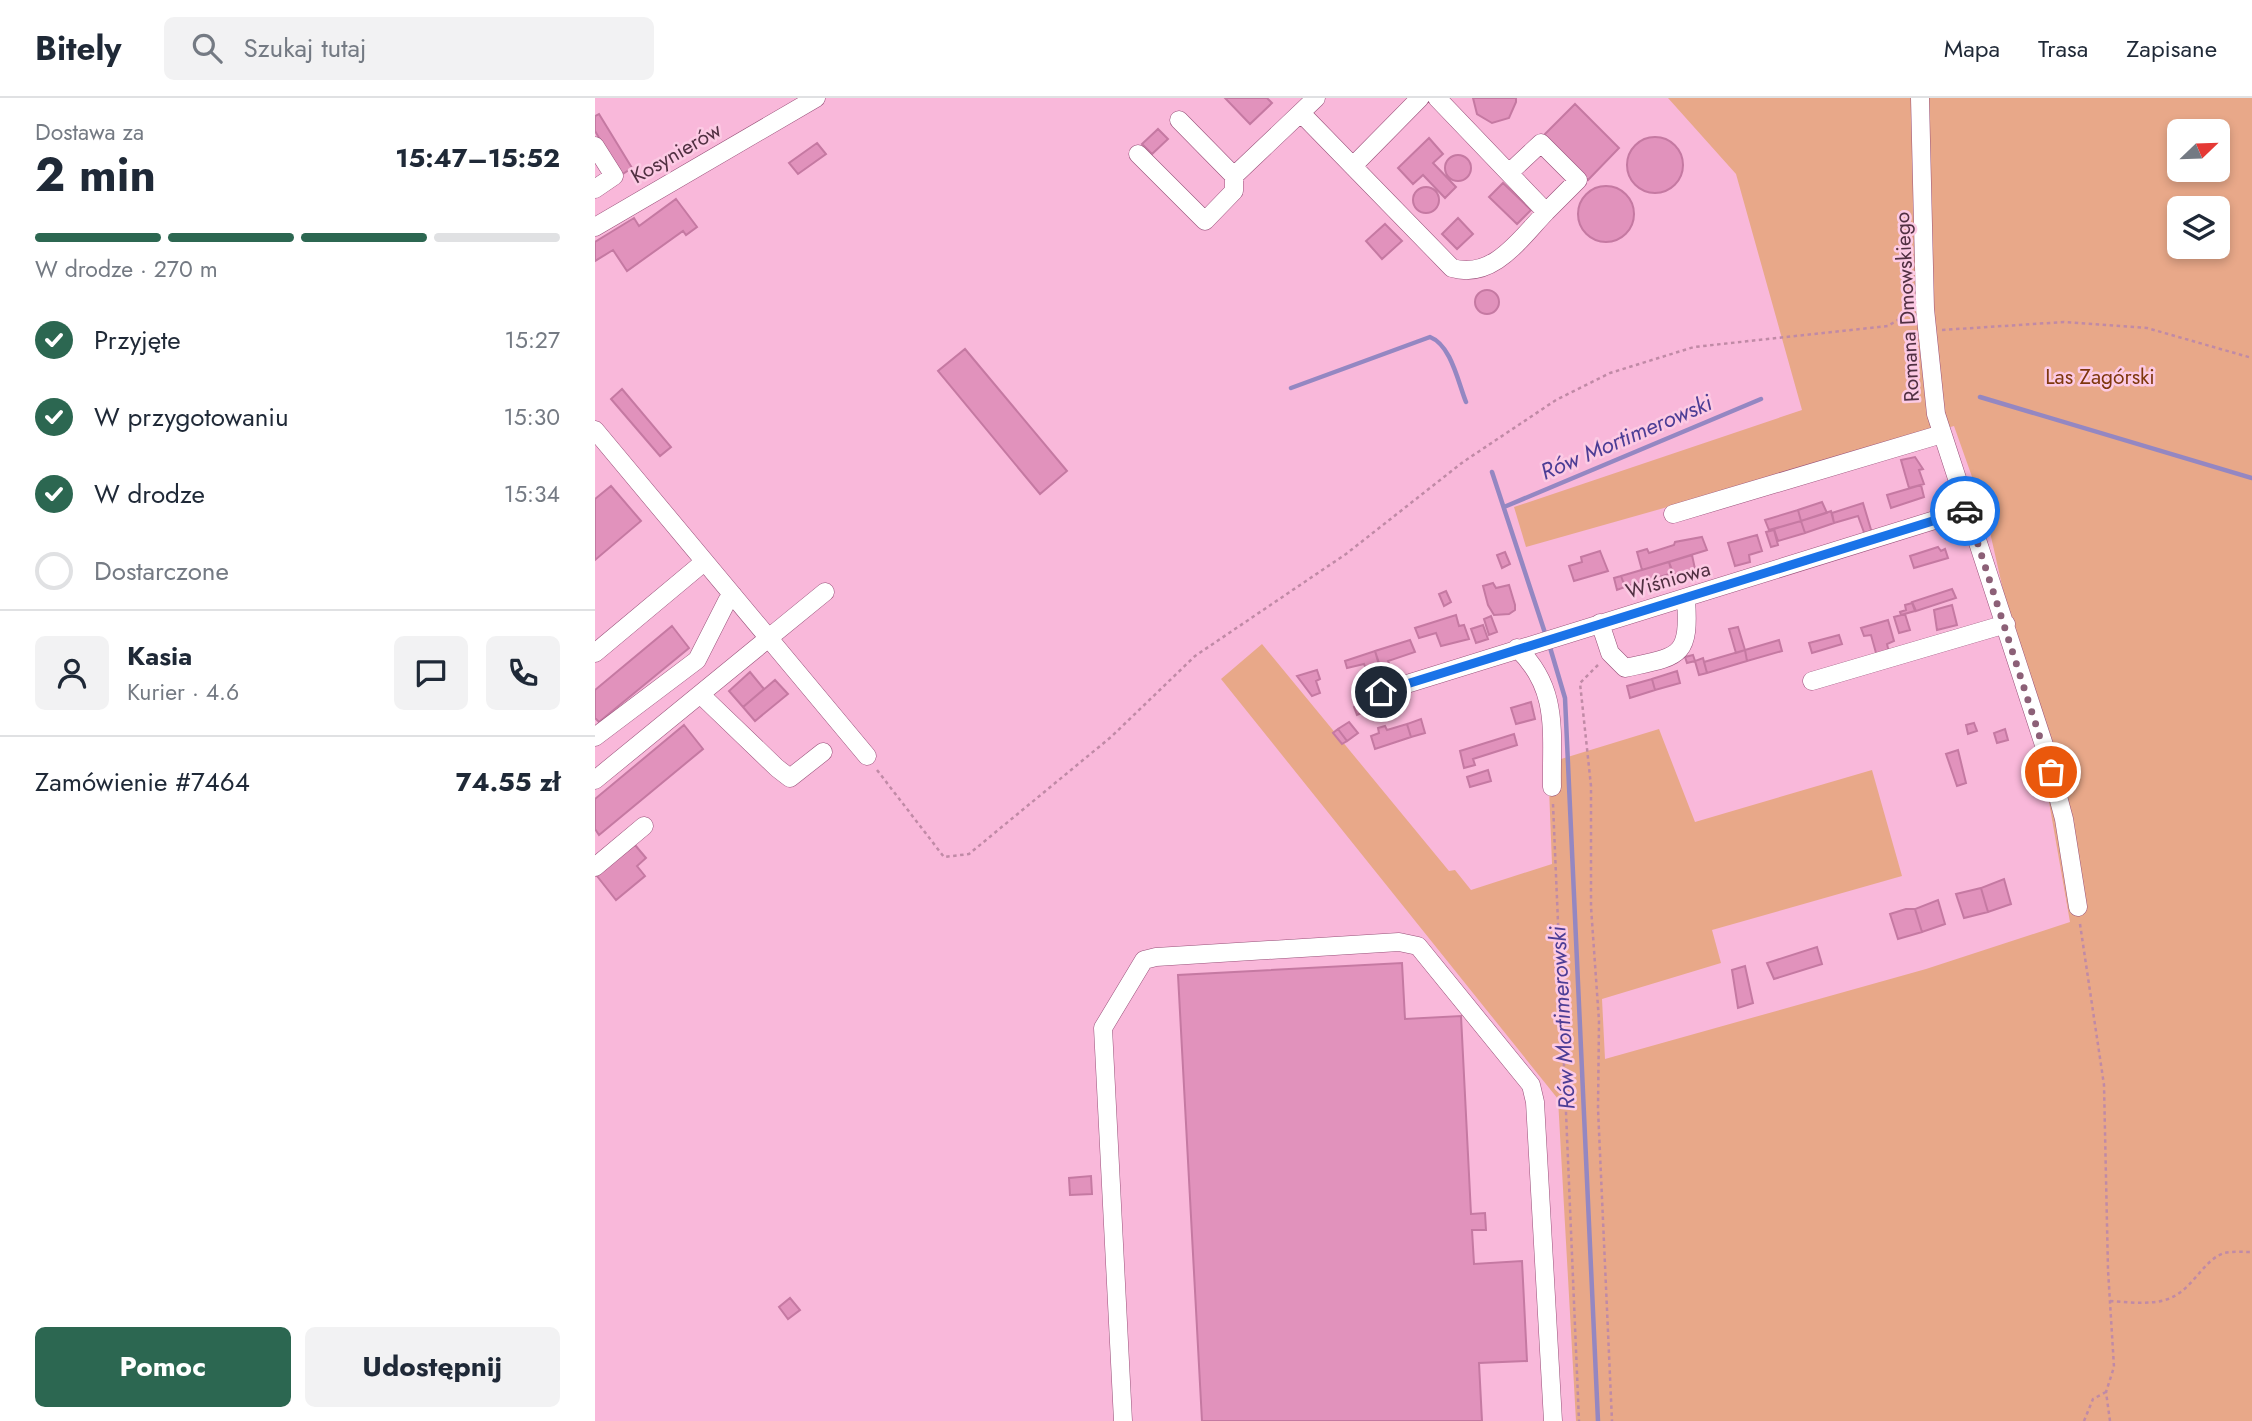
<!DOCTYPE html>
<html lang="pl">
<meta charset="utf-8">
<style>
body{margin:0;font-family:Jost,sans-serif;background:#f2f2f3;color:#1f2937;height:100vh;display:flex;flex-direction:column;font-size:26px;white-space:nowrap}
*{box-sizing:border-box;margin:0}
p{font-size:23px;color:#747a83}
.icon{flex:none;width:38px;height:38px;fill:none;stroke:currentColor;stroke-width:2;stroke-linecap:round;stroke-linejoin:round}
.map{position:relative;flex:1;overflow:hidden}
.side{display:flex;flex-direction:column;background:#fff;width:595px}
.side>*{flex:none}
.needle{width:46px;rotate:67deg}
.tools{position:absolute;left:1572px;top:21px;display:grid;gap:14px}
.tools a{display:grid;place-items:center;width:63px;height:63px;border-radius:10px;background:#fff;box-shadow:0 4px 10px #0003;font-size:35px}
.pin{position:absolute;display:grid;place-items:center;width:60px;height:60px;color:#fff;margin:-30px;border:4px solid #fff;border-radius:50%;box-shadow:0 2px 7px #0007}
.courier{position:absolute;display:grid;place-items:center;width:70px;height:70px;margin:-35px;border:5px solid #1a73e8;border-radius:50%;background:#fff;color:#222;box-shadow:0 2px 9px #0007}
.head em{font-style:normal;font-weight:700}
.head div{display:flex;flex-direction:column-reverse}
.head{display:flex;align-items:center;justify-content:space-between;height:119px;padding:0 35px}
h1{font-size:46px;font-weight:700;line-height:52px}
.bar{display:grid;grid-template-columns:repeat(4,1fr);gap:10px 7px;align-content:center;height:84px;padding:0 35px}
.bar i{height:9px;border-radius:5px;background:#e0e1e3}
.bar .current{background:#2c6751}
.bar p{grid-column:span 4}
.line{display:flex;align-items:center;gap:18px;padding:0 35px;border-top:2px solid #e0e1e3}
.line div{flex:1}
.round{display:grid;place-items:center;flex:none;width:74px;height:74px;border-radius:10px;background:#f2f2f3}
ol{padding:0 35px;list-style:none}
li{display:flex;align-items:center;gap:21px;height:77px}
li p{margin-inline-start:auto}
li .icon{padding:7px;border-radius:50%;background:#2c6751;color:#fff;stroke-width:4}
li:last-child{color:#747a83}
li i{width:38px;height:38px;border:4px solid #e0e1e3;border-radius:50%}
.button{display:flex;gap:14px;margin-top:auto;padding:14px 35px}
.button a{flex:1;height:80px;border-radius:10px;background:#2c6751;color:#fff;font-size:28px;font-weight:700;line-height:80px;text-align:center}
.button a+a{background:#f2f2f3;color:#1f2937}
header{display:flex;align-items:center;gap:42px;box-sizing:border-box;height:98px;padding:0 35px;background:#fff;border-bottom:2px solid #e0e1e3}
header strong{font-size:33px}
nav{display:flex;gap:38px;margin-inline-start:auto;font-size:24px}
.search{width:490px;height:63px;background:#f2f2f3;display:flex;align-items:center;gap:18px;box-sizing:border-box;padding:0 24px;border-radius:10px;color:#747a83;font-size:26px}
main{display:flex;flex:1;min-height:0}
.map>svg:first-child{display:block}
</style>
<header>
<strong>Bitely</strong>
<div class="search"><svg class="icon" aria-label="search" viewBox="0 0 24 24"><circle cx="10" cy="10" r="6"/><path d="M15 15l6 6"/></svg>Szukaj tutaj</div>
<nav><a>Mapa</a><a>Trasa</a><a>Zapisane</a></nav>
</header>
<main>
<section class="side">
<div class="head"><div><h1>2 min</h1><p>Dostawa za</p></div><em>15:47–15:52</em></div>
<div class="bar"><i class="current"></i><i class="current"></i><i class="current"></i><i></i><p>W drodze · 270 m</p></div>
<ol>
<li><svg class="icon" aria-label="check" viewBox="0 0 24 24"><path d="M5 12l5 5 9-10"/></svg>Przyjęte<p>15:27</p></li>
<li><svg class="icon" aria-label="check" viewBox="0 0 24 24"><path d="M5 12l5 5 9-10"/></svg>W przygotowaniu<p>15:30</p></li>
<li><svg class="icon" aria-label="check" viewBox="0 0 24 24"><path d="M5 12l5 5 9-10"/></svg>W drodze<p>15:34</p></li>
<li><i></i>Dostarczone</li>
</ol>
<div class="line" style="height:126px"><a class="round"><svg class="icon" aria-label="person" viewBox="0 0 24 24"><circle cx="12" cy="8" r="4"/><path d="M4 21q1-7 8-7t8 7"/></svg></a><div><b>Kasia</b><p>Kurier · 4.6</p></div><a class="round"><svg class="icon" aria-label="chat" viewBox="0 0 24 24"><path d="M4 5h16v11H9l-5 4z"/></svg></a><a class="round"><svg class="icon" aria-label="phone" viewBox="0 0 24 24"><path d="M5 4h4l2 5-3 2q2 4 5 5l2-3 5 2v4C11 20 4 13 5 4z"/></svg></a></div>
<div class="line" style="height:91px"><div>Zamówienie #7464</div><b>74.55 zł</b></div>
<div class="button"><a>Pomoc</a><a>Udostępnij</a></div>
</section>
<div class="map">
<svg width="1657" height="1323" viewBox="0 0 1657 1323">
<rect width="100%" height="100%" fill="#f9b8da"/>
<path fill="#e8a889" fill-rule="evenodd" d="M1073,0H1657V1323H981L963,1001L626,581L667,546L854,773L860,772L876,792L957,766L953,665L1064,631L1100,724L1277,672L1307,778L1117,832L1126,865L1007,901L1010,961L1331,871L1475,824L1447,664L1392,421L1359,328L931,449L919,409L1207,312L1141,76ZM1584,33H1622V72H1584ZM1584,110H1622V149H1584Z"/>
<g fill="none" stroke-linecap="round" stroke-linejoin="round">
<path stroke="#9487c2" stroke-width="4.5" d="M696,290L835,239C856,247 863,284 871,304
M1385,299L1657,380
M897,374L951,538
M909,409L1166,301
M954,546L970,600L1003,1323"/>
</g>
<path fill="#e192bc" stroke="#c579a2" stroke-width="2" d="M630,0H672L677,5L655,26Z
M878,0H921V4L914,20L897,25L882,16Z
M980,6L1024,50L993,82L949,37Z
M4,16L37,70L26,77L0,33V18Z
M563,31L573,41L557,56L547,46Z
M1032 67a28 28 0 1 1 56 0a28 28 0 1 1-56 0Z
M834,40L848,56L838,65L861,89L850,100L828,77L818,86L803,70Z
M222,45L231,56L203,76L194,65Z
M850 70a13 13 0 1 1 26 0a13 13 0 1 1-26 0Z
M908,85L936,112L922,126L894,99Z
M983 116a28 28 0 1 1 56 0a28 28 0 1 1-56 0Z
M818 102a13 13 0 1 1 26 0a13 13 0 1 1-26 0Z
M81,101L102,129L91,137L88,133L32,173L18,152L0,163V144L39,120L44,128Z
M863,120L878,136L862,151L847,136Z
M790,126L807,143L787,161L771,143Z
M880 204a12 12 0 1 1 24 0a12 12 0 1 1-24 0Z
M370,251L472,373L445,396L343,273Z
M27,291L76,349L65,358L16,301Z
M1320,359L1328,371L1324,372L1329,386L1314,390L1306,362Z
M1326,387L1329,399L1296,410L1292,397Z
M16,388L46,423L0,462V401Z
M1227,404L1232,415L1206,423L1203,412Z
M1268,405L1277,435L1270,437L1263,418L1239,425L1237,415Z
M1203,412L1206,423L1174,432L1170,422Z
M1236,413L1239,425L1210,435L1206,423Z
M1206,423L1210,435L1183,443L1179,431Z
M1179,432L1183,447L1176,449L1171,434Z
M1162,437L1167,453L1154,457L1155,464L1140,468L1133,445Z
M1107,439L1112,452L1047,472L1042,454L1052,451L1054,455L1079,447L1080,444Z
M1343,449L1346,453L1350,451L1353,460L1319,470L1315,458Z
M1005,453L1013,473L979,483L974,468L987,464L986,459Z
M910,454L915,466L907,470L902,457Z
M1097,457L1100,471L1079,477L1074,464Z
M1074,464L1077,475L1062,480L1064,486L1055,488L1052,482L1030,489L1026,478Z
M1026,478L1030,489L1022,492L1019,480Z
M898,485L901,490L914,487L920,507V512L914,516L899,517L893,507L888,488Z
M1357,491L1361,500L1321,513L1317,504Z
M851,493L856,504L849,508L844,496Z
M1317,505L1320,513L1306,517L1305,514L1311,512L1310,507Z
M1357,507L1362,527L1342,532L1339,512Z
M1310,516L1315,532L1304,535L1299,519Z
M861,517L864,528L869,527L874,541L846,548L841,535L824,540L820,530Z
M896,518L902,534L894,537L889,521Z
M1293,522L1299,543L1292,546L1295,559L1283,562L1276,537L1269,538L1266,530Z
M888,527L893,541L881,545L876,531Z
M77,528L94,550L4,624L0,620V592Z
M1143,529L1150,552L1141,555L1134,531Z
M1244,537L1247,546L1217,555L1214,545Z
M815,542L820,554L793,563L794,565L788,568L784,565L780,553Z
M1184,542L1187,553L1152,563L1150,552Z
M1150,552L1152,563L1112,575L1109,564Z
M780,553L788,581L776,585L769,566L752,570L750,563Z
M1098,557L1100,563L1092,565L1090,559Z
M1108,560L1112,575L1104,577L1100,563Z
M722,572L725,581L721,583L725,595L717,598L702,578Z
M1082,573L1085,585L1060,592L1057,581Z
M155,574L169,591L148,609L134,593Z
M1057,581L1060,592L1035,600L1032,588Z
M180,582L193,596L160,623L148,609Z
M772,603L776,611L762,617L759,609Z
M936,604L940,621L921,626L916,610Z
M826,621L830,635L816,639L812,626Z
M754,624L763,635L752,643L743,631Z
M1379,625L1382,633L1373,636L1371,627Z
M812,626L816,639L780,651L776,638L784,635L783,630L790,628L792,632Z
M89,627L108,651L4,737L0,731V701Z
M743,631L752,643L747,646L738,635Z
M1410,631L1413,642L1402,645L1399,635Z
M919,636L922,647L878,661L880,667L869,670L865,653Z
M1363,652L1371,685L1362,688L1351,656Z
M893,672L896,683L875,689L872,679Z
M40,747L51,760L42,768L50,778L21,802L2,778Z
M1409,781L1416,806L1393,814L1386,790Z
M1386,790L1393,814L1369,820L1361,796Z
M1343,802L1350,826L1327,834L1320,811Z
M1311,811H1320L1327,834L1303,841L1295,816Z
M1222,849L1227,866L1179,881L1172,865Z
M807,865L810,921L866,918L876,1116L890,1115L891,1132H877L879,1166L927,1163L932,1263L884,1265L887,1323H607L583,877Z
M1150,868L1158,905L1143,910L1137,872Z
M496,1078L497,1096L475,1097L474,1080Z
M195,1200L205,1212L193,1221L184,1209Z"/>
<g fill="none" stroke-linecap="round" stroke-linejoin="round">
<defs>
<path id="minor" d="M842,0L951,114L983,82L946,45L914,75
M1325,0L1330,211L1341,316L1450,650L1469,721L1483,809
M706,15L857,170C898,182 925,141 951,114
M584,22L639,78L721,0
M0,48L19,78L0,91
M543,56L610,123L639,93V78
M758,68L825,0
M0,129L221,0
M0,332L272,658
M1078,416L1347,336
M1005,525L1015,555L1030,570C1085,558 1095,560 1091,501
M922,550C965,591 956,635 957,689
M0,555L109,464
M1217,583L1411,526
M786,594L1372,412
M105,596L182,670L195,680L228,654
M0,639L102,562L132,503L138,497
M0,682L230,494
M0,769L49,728
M528,1323L508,930L549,862L561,859L804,844L823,848L936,987L940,1004L958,1323"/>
</defs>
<use href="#minor" stroke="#985079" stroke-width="19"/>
<path stroke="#c08aa6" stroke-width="2.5" stroke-dasharray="3.5 3.5" stroke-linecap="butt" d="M1347,232L1469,224L1552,230L1657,260
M1003,567L985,585L996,688V809L1004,923L1003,1011L1017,1323
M282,672L349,759L374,756L516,639L600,558L751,456L868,364L961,302L1015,275L1099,249L1293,228L1314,215
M958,706L984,1323
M1485,826L1509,987L1513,1172L1519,1269L1511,1294L1515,1323
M1515,1203C1533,1204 1552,1207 1570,1202C1598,1194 1606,1163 1629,1155C1637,1153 1649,1154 1657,1154
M1489,1323L1498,1301L1511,1294"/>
<use href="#minor" stroke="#fff" stroke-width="18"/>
</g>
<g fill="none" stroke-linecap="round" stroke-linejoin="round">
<path stroke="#8c6077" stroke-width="7" stroke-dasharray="0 12.6" d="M1370,413L1372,412L1456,674"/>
<path stroke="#1a73e8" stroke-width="9" d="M786,594L1370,413"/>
</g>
<g text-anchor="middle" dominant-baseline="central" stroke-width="5" stroke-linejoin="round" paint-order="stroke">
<g font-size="21" fill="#513042" stroke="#fccae4">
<text transform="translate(81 55) rotate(-30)">Kosynierów</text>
<text transform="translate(1312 209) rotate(-93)">Romana Dmowskiego</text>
<text transform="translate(1073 482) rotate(-16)">Wiśniowa</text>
</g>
<g font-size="21" fill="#7e370c" stroke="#fccae4">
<text x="1505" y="279">Las Zagórski</text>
</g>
<g font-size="23" font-style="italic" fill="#4c3d95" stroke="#fccae4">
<text transform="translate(1031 339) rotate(-23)">Rów Mortimerowski</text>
<text transform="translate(967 920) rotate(-93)">Rów Mortimerowski</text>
</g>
</g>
</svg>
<div class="tools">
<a><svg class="needle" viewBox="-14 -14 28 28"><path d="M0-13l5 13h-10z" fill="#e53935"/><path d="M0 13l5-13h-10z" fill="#747a83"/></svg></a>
<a><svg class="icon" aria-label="layers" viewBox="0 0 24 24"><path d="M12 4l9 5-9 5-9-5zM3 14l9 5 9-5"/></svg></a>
</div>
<div class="pin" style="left:1456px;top:674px;background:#ea580c"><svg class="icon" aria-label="bag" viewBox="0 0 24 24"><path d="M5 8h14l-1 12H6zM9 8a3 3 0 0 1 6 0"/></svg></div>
<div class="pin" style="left:786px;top:594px;background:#1f2937"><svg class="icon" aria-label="home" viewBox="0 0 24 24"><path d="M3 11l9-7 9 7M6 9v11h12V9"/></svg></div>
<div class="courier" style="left:1370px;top:413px"><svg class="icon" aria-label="car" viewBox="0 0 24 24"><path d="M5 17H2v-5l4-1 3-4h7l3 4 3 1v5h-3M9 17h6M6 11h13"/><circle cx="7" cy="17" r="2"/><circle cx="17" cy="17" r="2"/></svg></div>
</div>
</main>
